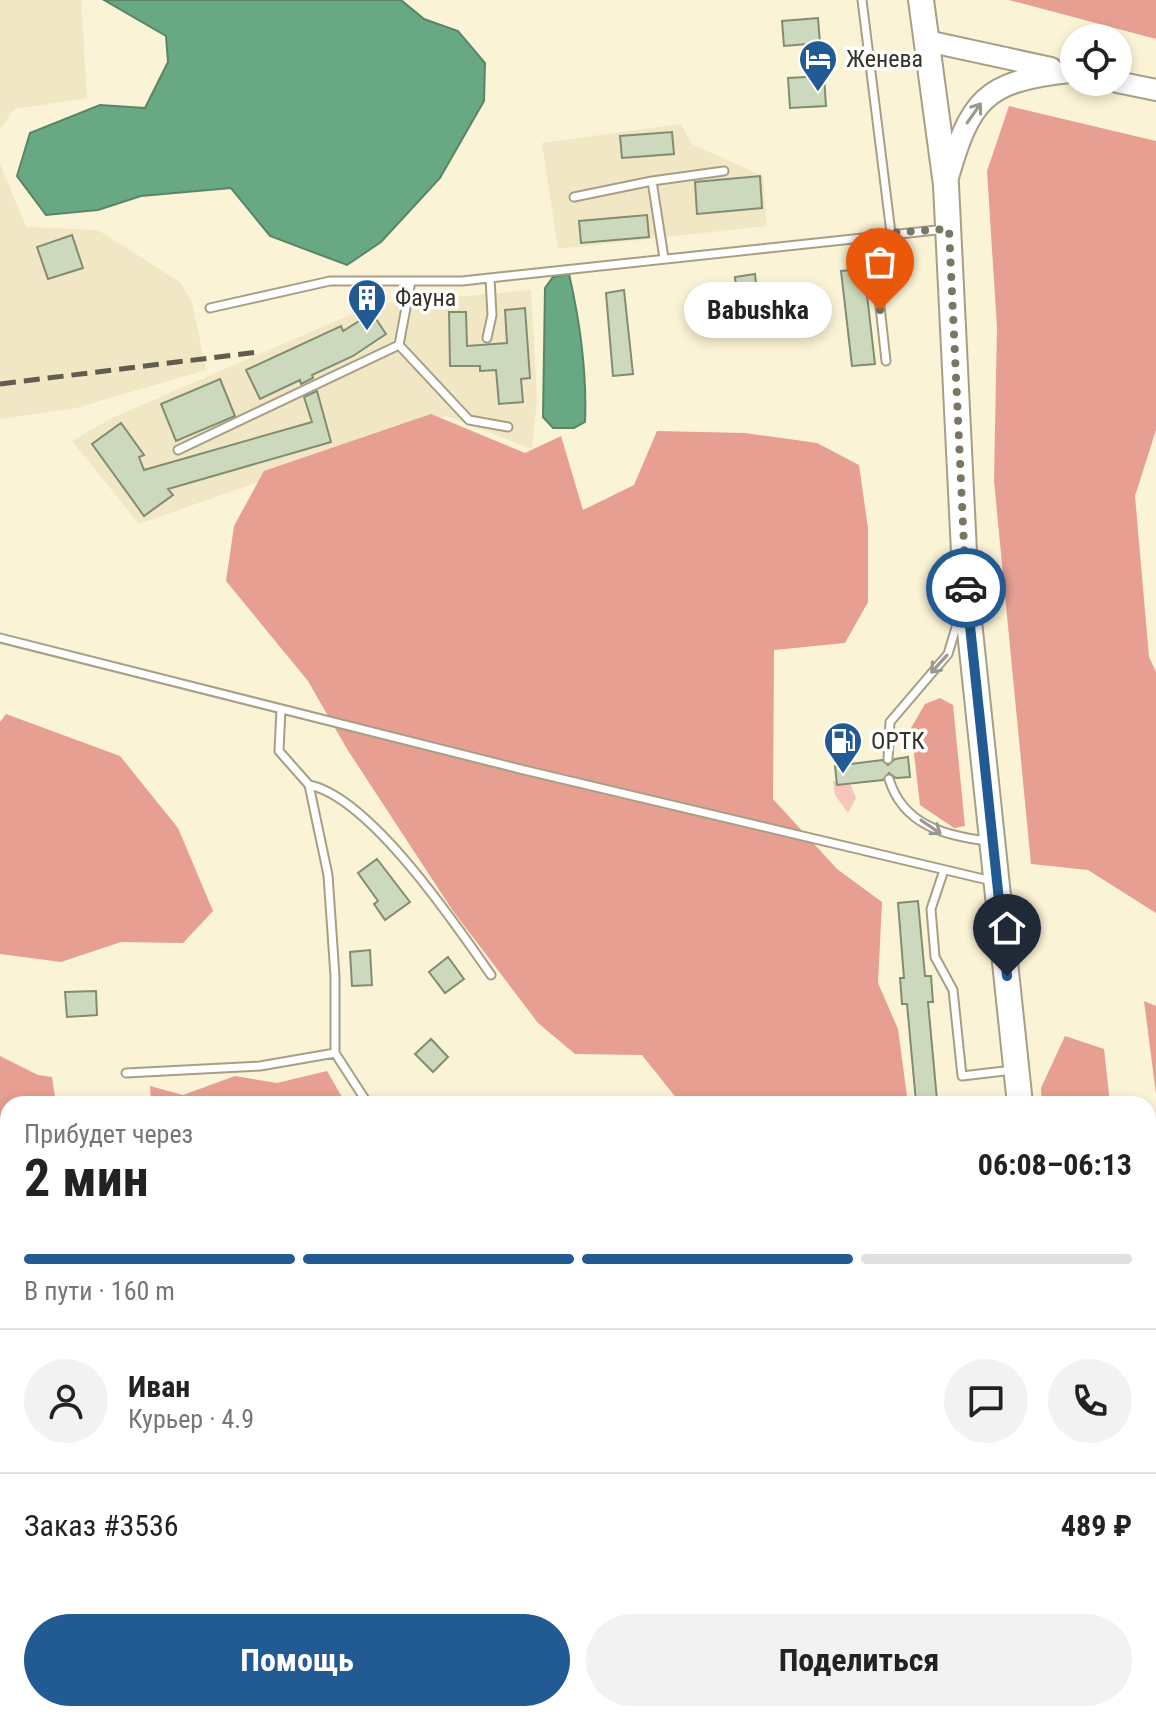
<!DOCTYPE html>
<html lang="ru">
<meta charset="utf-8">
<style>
body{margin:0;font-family:"Roboto Condensed",sans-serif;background:#f2f2f2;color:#222;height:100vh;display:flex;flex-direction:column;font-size:30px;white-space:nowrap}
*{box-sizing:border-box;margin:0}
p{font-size:26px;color:#767676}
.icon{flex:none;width:44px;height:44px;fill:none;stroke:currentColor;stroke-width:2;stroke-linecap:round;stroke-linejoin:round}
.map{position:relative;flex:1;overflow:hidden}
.side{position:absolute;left:0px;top:1096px;width:1156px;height:626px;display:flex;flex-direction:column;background:#fff;border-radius:24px 24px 0 0;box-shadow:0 4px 12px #0003}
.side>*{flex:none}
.tools{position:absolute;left:1060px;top:24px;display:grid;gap:16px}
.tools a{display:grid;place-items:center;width:72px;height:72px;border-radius:50%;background:#fff;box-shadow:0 4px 12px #0003;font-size:40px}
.pin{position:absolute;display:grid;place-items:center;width:68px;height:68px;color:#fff;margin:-82px -34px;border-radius:50% 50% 50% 0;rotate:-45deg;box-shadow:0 0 8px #0007}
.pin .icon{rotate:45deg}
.courier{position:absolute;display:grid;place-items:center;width:80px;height:80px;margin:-40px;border:6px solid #225b93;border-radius:50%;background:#fff;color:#222;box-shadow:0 2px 10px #0007}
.bubble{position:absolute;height:56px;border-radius:28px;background:#fff;box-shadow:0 4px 12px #0003;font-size:26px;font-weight:700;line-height:56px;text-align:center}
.summary em{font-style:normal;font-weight:700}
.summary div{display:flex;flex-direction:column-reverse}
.summary{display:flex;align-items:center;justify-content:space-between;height:136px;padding:0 24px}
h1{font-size:52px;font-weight:700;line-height:60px}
.bar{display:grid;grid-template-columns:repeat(4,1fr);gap:12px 8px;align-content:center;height:96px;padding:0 24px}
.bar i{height:10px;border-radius:6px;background:#e0e0e0}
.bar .selected{background:#225b93}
.bar p{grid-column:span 4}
.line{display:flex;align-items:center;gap:20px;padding:0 24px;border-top:2px solid #e0e0e0}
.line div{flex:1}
.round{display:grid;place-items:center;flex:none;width:84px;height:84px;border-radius:42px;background:#f2f2f2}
.primary-button{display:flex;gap:16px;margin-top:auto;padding:16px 24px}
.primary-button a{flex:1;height:92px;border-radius:48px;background:#225b93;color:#fff;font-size:32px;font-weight:700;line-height:92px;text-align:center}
.primary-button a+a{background:#f2f2f2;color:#222}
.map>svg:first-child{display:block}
</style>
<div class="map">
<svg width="1156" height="1721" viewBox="0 0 1156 1721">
<rect width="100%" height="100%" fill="#fbf3d6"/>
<path fill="#f1e7c4" d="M0,0H81L87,98L14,109L0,129Z
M681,124L692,144L763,176L767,226L558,249L542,143Z
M0,164L26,227L98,230L180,282L192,302L206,370L76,408L0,419Z
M531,290L537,399L532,449L446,416L139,524L72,441L112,418L375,304Z"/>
<path fill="#f7c5bb" d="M849,736L850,755L830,758L839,739Z
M833,781L850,783L856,798L848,813L835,795Z"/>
<path fill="#e69f91" d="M1009,0H1156V39Z
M1009,106L1156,141V430L1135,496L1149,657L1156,672V913L1088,870L1031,864L994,481L997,327L987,171Z
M431,414L525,453L561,436L583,510L634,485L657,431L745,433L817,443L859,465L868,528V602L845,643L774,650L773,799L837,869L882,902L878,983L898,1029L908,1104H681L642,1055L575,1054L538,1023L453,911L347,749L308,681L226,581L234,526L264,471Z
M940,698L953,705L965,826L954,828L920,805L911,728L925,704Z
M6,714L120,756L178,828L213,911L183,943L121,942L61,962L0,954V722Z
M1144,1001L1156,1006V1094Z
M1065,1036L1104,1049L1110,1104H1042L1041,1088Z
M0,1056L38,1075L52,1077L56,1104H8V1190L0,1164Z
M327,1071L346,1104H151L150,1086L183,1095L235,1076L277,1083Z
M8,1190V1353L0,1331V1200Z
M1148,1429L1156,1498V1721H1072V1714H1148Z
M119,1714H1026L1027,1721H121Z"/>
<path fill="#68a882" stroke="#598567" stroke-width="2" d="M104,0H401L424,19L458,31L485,63L484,101L440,178L381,242L347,265L270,236L231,188L141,196L98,210L46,215L17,176L30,133L100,105L145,108L168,62L166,36Z
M569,274C580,322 587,373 585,422L574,428H553L543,417L545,288L553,277Z"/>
<path fill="#cdd9bd" stroke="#828c73" stroke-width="2" d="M818,18L820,43L784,46L782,21Z
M824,76L826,106L790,108L788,78Z
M672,132L674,154L622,158L620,136Z
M760,176L762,208L697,214L695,182Z
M647,215L649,237L581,243L579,221Z
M72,235L83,268L48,279L37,247Z
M864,269L875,364L852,366L841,271Z
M755,274L757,294L737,297L735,277Z
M624,290L633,374L613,376L606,293Z
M525,308L530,378L521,379L523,402L499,404L496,370L480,371V366H450L449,312H466L467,346L507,343L505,310Z
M372,313L386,334L353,356L312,375L313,378L301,384L300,380L260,399L246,370L341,326L343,331Z
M220,379L235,416L176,441L161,404Z
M317,391L331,442L168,489L173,495L144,516L92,444L121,423L144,455L139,457L144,470L312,422L304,397Z
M908,757L910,777L896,778L889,773L883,780L837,785L835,766L882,760L888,765L895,759Z
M377,859L410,902L385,920L374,904L378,901L358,873Z
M918,901L925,976H931L933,1002H928L937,1100L916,1102L907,1004H902L900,978H904L898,903Z
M370,950L372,985L352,986L350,952Z
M448,957L464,979L445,993L429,972Z
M96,991L97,1015L67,1017L65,992Z
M431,1039L448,1057L433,1072L415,1054Z"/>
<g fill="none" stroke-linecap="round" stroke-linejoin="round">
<defs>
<path id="service" d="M862,0L891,233
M652,181L724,171
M574,197L652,181L664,258
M872,234L886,361
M210,308L330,281H462L946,229
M487,338L492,315L490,278
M399,345L469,420L508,427
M178,450L399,345L411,281
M0,638L520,769L992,881
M281,709L279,751L309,785L328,875L335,976V1053L368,1104
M888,759L890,722L948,654L960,614
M889,779C903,825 945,836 988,841
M309,785C370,797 456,925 491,975
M944,870L931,909L935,957L953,990L962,1076L1013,1070
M126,1073L260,1066L335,1053"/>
<path id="secondary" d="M927,41L1051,68
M1117,82L1156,90
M947,181C970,100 984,81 1070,72"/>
<path id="primary" d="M921,0L946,185L966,593L1020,1104
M1054,1714V1721"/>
</defs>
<use href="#service" stroke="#a79f85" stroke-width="11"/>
<use href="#secondary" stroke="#a79f85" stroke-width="24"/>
<use href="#primary" stroke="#a79f85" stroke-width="28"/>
<use href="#service" stroke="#fff" stroke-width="7"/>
<use href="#secondary" stroke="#fff" stroke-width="20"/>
<use href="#primary" stroke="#fff" stroke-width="24"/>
<path stroke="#615c4d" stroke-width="5" stroke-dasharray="16 8" stroke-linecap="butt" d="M0,384L258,352
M0,1622L8,1641
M0,1650L8,1669
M39,1714L42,1721"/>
</g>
<defs><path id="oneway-shaft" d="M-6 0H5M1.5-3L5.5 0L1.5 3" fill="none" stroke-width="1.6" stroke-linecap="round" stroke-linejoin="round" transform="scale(2)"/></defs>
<g stroke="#9a9893">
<use href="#oneway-shaft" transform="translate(974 113) rotate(-55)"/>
<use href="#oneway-shaft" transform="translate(939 664) rotate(132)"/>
<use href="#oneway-shaft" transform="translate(931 827) rotate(34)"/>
</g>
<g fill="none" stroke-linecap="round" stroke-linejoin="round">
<path stroke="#7a7664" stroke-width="8" stroke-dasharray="0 14.4" d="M880,310L872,234L949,229L966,588"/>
<path stroke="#225b93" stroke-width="10" d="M966,588L1007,976"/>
</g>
<defs>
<symbol id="hotel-pin" viewBox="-11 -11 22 30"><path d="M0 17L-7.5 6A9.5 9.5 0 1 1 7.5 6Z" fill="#225b93" stroke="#fff"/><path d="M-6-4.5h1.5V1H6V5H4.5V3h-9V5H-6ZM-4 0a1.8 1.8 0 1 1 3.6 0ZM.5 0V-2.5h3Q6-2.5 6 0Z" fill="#fff"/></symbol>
<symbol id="building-pin" viewBox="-11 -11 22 30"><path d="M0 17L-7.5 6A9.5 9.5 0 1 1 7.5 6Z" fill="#225b93" stroke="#fff"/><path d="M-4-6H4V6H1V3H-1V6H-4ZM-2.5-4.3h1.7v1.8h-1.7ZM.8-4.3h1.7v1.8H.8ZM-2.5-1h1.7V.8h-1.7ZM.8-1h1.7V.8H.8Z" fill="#fff"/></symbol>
<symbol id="fuel-pin" viewBox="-11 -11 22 30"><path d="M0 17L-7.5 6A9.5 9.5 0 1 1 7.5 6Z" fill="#225b93" stroke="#fff"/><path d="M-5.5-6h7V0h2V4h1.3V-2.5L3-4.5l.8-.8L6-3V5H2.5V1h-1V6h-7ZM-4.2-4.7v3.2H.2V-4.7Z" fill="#fff"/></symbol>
</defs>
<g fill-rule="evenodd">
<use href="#hotel-pin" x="796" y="37" width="44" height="60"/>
<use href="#building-pin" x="345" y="276" width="44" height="60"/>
<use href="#fuel-pin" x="821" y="719" width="44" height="60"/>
</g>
<g text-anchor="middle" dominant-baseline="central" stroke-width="7" stroke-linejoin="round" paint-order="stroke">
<g font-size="24" fill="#353227" stroke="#fff" text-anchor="start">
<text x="846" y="59">Женева</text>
<text x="395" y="298">Фауна</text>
<text x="871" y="741">ОРТК</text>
</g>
</g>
</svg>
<div class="tools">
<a><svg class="icon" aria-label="locate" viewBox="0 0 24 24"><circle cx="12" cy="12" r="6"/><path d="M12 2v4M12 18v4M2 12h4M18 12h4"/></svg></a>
</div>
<div class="pin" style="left:880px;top:310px;background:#ea580c"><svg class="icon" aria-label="bag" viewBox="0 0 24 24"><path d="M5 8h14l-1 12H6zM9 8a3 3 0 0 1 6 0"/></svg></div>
<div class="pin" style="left:1007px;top:976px;background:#1f2937"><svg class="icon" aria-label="home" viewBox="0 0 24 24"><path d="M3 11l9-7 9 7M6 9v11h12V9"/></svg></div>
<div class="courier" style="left:966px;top:588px"><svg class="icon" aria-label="car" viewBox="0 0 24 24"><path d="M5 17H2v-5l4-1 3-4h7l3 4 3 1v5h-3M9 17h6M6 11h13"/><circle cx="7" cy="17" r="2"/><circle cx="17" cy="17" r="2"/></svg></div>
<div class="bubble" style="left:684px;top:282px;width:148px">Babushka</div>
<section class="side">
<div class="summary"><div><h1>2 мин</h1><p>Прибудет через</p></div><em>06:08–06:13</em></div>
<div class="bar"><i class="selected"></i><i class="selected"></i><i class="selected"></i><i></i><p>В пути · 160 m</p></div>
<div class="line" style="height:144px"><a class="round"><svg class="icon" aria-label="person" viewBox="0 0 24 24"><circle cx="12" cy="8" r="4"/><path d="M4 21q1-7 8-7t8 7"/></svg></a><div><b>Иван</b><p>Курьер · 4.9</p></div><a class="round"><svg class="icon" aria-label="chat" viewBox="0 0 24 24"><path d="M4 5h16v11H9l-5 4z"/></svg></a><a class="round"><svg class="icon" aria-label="phone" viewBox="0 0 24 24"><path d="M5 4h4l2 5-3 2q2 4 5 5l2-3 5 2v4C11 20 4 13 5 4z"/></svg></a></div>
<div class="line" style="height:104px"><div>Заказ #3536</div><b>489 ₽</b></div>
<div class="primary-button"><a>Помощь</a><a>Поделиться</a></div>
</section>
</div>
